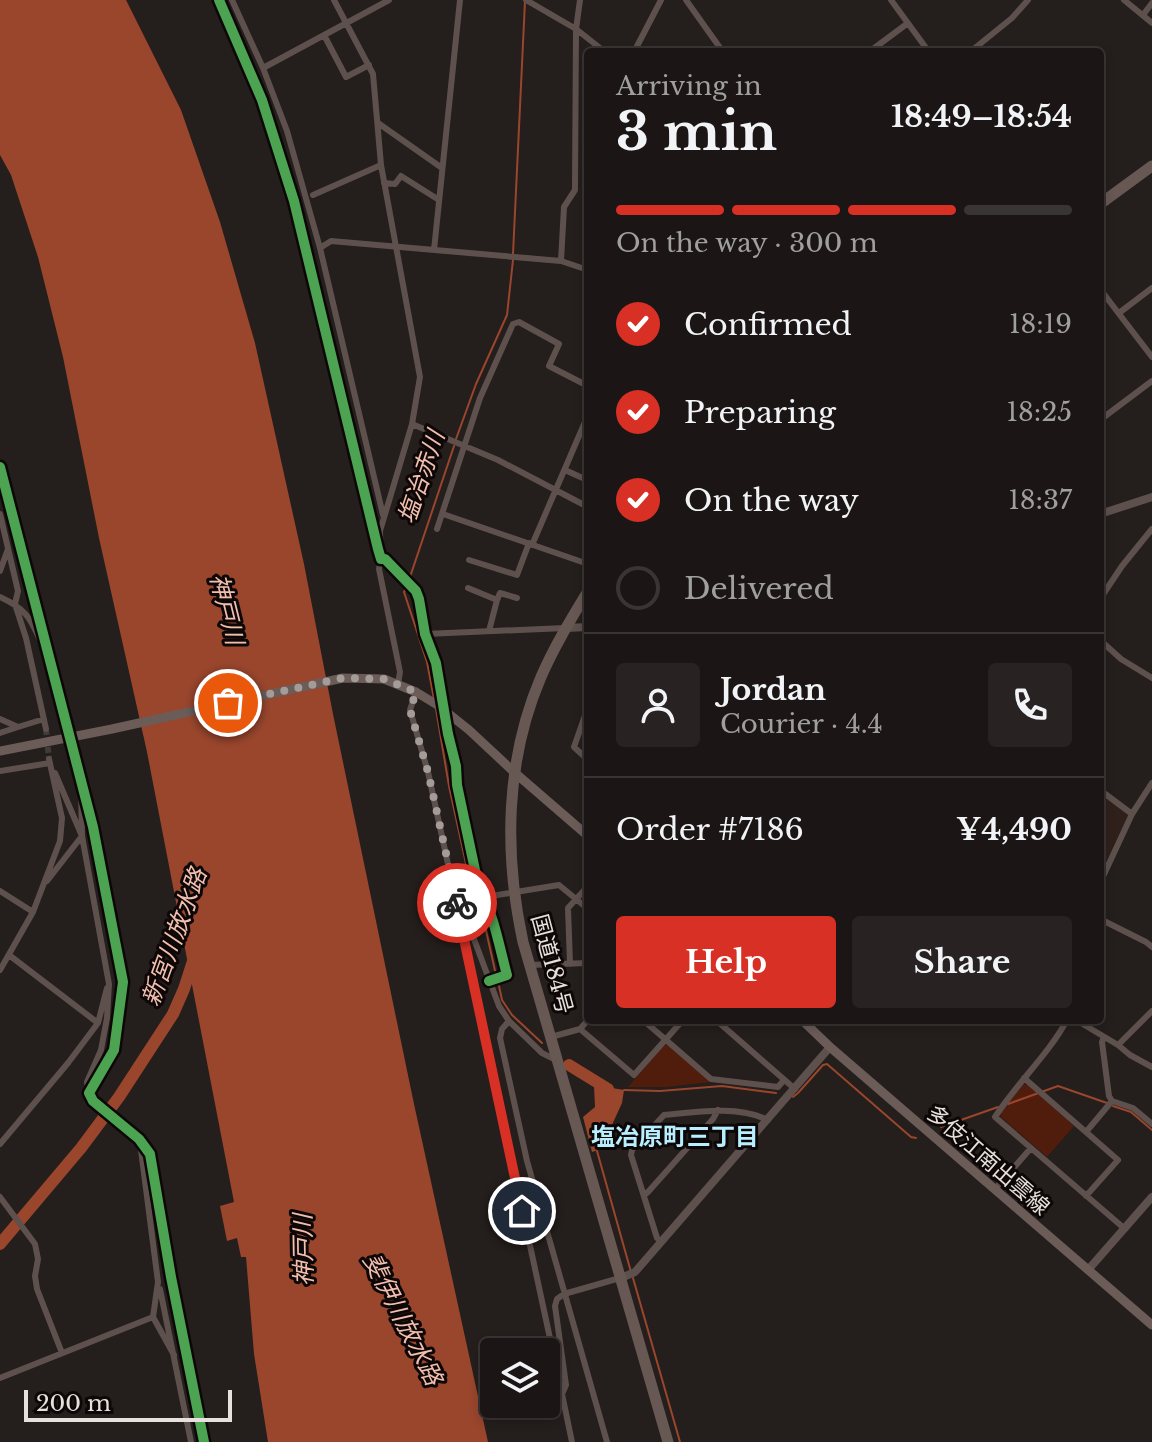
<!DOCTYPE html>
<meta charset="utf-8">
<style>
body{margin:0;font-family:"Libre Baskerville","Noto Sans JP",serif;background:#282322;color:#f1f3f6;height:100vh;display:flex;flex-direction:column;font-size:30px;white-space:nowrap}
*{box-sizing:border-box;margin:0}
p{font-size:26px;color:#a09fa0}
.icon{flex:none;width:44px;height:44px;fill:none;stroke:currentColor;stroke-width:2;stroke-linecap:round;stroke-linejoin:round}
.map{position:relative;flex:1;overflow:hidden}
.panel{position:absolute;left:584px;top:48px;width:520px;height:976px;display:flex;flex-direction:column;background:#1b1615;border-radius:8px;box-shadow:0 4px 12px #0003,0 0 0 2px #393534}
.panel>*{flex:none}
.controls{position:absolute;left:480px;top:1338px;display:grid;gap:16px}
.controls a{display:grid;place-items:center;width:80px;height:80px;border-radius:8px;background:#1b1615;box-shadow:0 4px 12px #0003,0 0 0 2px #393534;font-size:40px}
.scale{position:absolute;left:24px;bottom:20px;width:208px;box-sizing:border-box;padding-left:8px;border:4px solid #e8e0dd;border-top:0;font-size:22px;line-height:28px;white-space:nowrap;color:#e8e0dd;-webkit-text-stroke:6px #0d0807;paint-order:stroke}
.pin{position:absolute;display:grid;place-items:center;width:68px;height:68px;color:#fff;margin:-34px;border:4px solid #fff;border-radius:50%;box-shadow:0 2px 8px #0007}
.courier{position:absolute;display:grid;place-items:center;width:80px;height:80px;margin:-40px;border:6px solid #d93025;border-radius:50%;background:#fff;color:#222;box-shadow:0 2px 10px #0007}
.head em{font-style:normal;font-weight:700}
.head div{display:flex;flex-direction:column-reverse}
.head{display:flex;align-items:center;justify-content:space-between;height:136px;padding:0 32px}
h1{font-size:52px;font-weight:700;line-height:60px}
.bar{display:grid;grid-template-columns:repeat(4,1fr);gap:12px 8px;align-content:center;height:96px;padding:0 32px}
.bar i{height:10px;border-radius:6px;background:#393534}
.bar .on{background:#d93025}
.bar p{grid-column:span 4}
.line{display:flex;align-items:center;gap:20px;padding:0 32px;border-top:2px solid #393534}
.line div{flex:1}
.round{display:grid;place-items:center;flex:none;width:84px;height:84px;border-radius:8px;background:#282322}
ol{padding:0 32px;list-style:none}
li{display:flex;align-items:center;gap:24px;height:88px}
li p{margin-inline-start:auto}
li .icon{padding:8px;border-radius:50%;background:#d93025;color:#fff;stroke-width:4}
li:last-child{color:#a09fa0}
li i{width:44px;height:44px;border:4px solid #393534;border-radius:50%}
.button{display:flex;gap:16px;margin-top:auto;padding:16px 32px}
.button a{flex:1;height:92px;border-radius:8px;background:#d93025;color:#fff;font-size:32px;font-weight:700;line-height:92px;text-align:center}
.button a+a{background:#282322;color:#f1f3f6}
.map>svg:first-child{display:block}
</style>
<div class="map">
<svg width="1152" height="1442" viewBox="0 0 1152 1442">
<rect width="100%" height="100%" fill="#241e1c"/>
<path fill="#30201b" d="M1100,793L1128,815L1100,874Z"/>
<path fill="#501d0d" d="M664,1045H668L711,1082L666,1087H628Z
M1027,1084L1074,1126L1047,1157L1001,1117V1112L1023,1085Z"/>
<path fill="#99462d" d="M0,0H126L181,110L220,222L255,343L304,564L333,714L414,1104L488,1442H268L254,1354L246,1257H241L237,1238L227,1241L220,1206L234,1202L147,752L99,538L63,357L38,257L11,175L0,155Z
M597,1079L612,1088L624,1090L622,1103L601,1149L592,1152L583,1117L595,1107L594,1086Z"/>
<g fill="none" stroke-linecap="round" stroke-linejoin="round">
<path stroke="#99462d" stroke-width="2" d="M513,254L525,1
M456,439L476,384L507,315L513,260
M409,580L454,446
M407,586L404,592L427,662L434,699
M436,709L449,786L472,891L480,904L496,975
M498,981L502,1000L512,1015L542,1043
M624,1090L660,1091L722,1086L776,1093
M793,1097L798,1093L823,1065L827,1064L911,1137L916,1138
M1008,1104L1058,1086L1107,1103
M1113,1106L1131,1112L1152,1130
M941,1127L998,1107
M597,1151L631,1272
M633,1278L680,1442"/>
<path stroke="#99462d" stroke-width="12" d="M569,1065L608,1089
M0,1244L81,1148L119,1097L173,1014L184,989L193,961"/>
<path stroke="#413b39" stroke-width="6" stroke-dasharray="6 3" stroke-linecap="butt" d="M438,673L448,734
M46,729L49,759"/>
<path stroke="#5e514d" stroke-width="6" d="M219,0L262,100L294,201L378,549L381,559H385L416,591L419,599L425,634L436,663L438,673
M232,0L263,68L287,131L320,248L383,515
M334,0L373,74L381,165L420,377L412,424L380,531L381,559L379,569L400,672L398,684
M526,0L576,29L605,52
M686,0L723,52
M891,0L929,52
M1124,0L1152,23
M1143,15L1152,3
M324,35L346,77L369,65
M634,52L661,0
M869,52L908,23
M970,52L1012,18L1028,0
M263,68L389,0
M378,123L442,168
M384,183L395,184L401,176L439,200
M313,195L381,165
M320,248L331,241L561,261L588,270
M434,250L460,0
M561,261L564,207L575,190L576,29L580,0
M1100,289L1152,357
M1119,313L1152,288
M1100,420L1152,381
M412,424L498,460L588,507
M0,467L93,827L123,982L114,1050L89,1093L93,1101L139,1139L150,1154L171,1277L204,1442
M565,470L587,480L588,477
M0,514L18,591L15,604L26,638L46,729
M443,514L588,564
M437,529L480,398L513,324L519,322L559,344L549,366L588,386
M532,545L588,415
M469,560L517,575L529,543
M0,571L8,549
M468,588L497,600L489,631
M0,597C34,613 30,623 47,653
M1100,599L1122,566L1152,529
M497,600L500,593L517,598
M425,634L565,628
M1100,640L1121,659L1152,678
M416,692L410,710L428,772L456,901L465,915L499,1006L509,1021L542,1053L558,1061
M588,707L574,747L588,760
M0,719L18,727L44,719
M0,733L18,727
M448,734L456,766L457,785L479,889C493,910 500,950 507,975L489,981
M0,771L50,763
M81,787L82,836L109,984L107,1018L101,1050L87,1082L89,1093
M1100,790L1132,814
M47,881L82,836L55,773
M1100,883L1132,814L1152,783
M0,891L33,912
M485,897L559,885L588,909
M463,912L461,925L562,1394
M1100,919L1146,942L1152,947
M570,964L568,908L588,886
M529,965L588,963
M0,970L33,912L60,841L62,818L49,759
M643,1020L711,1079L778,1087L784,1080
M716,1020L795,1089
M1067,1020C1048,1055 1017,1083 995,1117L1125,1229
M1076,1020L1118,1045L1152,1011
M509,1021L502,1029L500,1038L527,1161L607,1442
M98,1023L107,988
M580,1029L634,1075L683,1020
M551,1037L580,1029L588,1020
M1104,1037L1102,1042L1109,1096L1112,1101
M1118,1045L1130,1055L1152,1067
M1024,1078L1118,1160L1086,1196
M1086,1132L1112,1101L1133,1108L1152,1124
M140,1142L158,1282L153,1317L174,1355
M0,1144L68,1063L98,1023L9,955
M995,1189L1031,1148
M644,1195L648,1192L713,1119L718,1110
M0,1197L35,1244L38,1259L35,1276L37,1289L62,1353
M661,1242L657,1238L631,1155L632,1150L664,1115C696,1112 738,1105 768,1120
M160,1289L191,1442
M0,1378L153,1317
M572,1442L562,1394L566,1385L555,1306L557,1299L564,1294L620,1278"/>
<path stroke="#5e514d" stroke-width="8" d="M1100,514L1152,497
M566,628L588,627
M1088,1270L1152,1197
M621,1278L635,1272L830,1047"/>
<path stroke="#6b5c58" stroke-width="9" d="M0,751L112,729L343,678L384,679L416,692L439,706L469,730L514,772L588,836
M802,1020L830,1047L1152,1325"/>
<path stroke="#685854" stroke-width="11" d="M1100,204L1152,166
M588,591C571,619 554,647 541,677C505,761 504,854 523,942L668,1442"/>
<defs>
<path id="cycleway" d="M219,0L262,100L294,201L378,549L381,559H385L416,591L419,599L425,634L436,663L448,734L456,766L457,785L479,889C493,910 500,950 507,975L489,981
M0,467L93,827L123,982L114,1050L89,1093L93,1101L139,1139L150,1154L171,1277L204,1442"/>
</defs>
<use href="#cycleway" stroke="#0d0807" stroke-width="15"/>
<use href="#cycleway" stroke="#4ca352" stroke-width="10"/>
</g>
<g fill="none" stroke-linecap="round" stroke-linejoin="round">
<path stroke="#a39c99" stroke-width="8" stroke-dasharray="0 14.4" d="M228,703L343,678L384,679L416,692L410,710L428,772L457,903"/>
<path stroke="#d93025" stroke-width="10" d="M457,903L463,912L461,925L522,1211"/>
</g>
<g text-anchor="middle" dominant-baseline="central" stroke-width="6" stroke-linejoin="round" paint-order="stroke">
<g font-size="22" fill="#e8e0dd" stroke="#0d0807">
<text transform="translate(552 964) rotate(75)">国道184号</text>
<text transform="translate(988 1160) rotate(41)">多伎江南出雲線</text>
</g>
<g font-size="24" font-style="italic" fill="#f2bfaf" stroke="#0d0807">
<text transform="translate(421 477) rotate(-71)">塩冶赤川</text>
<text transform="translate(227 609) rotate(76)">神戸川</text>
<text transform="translate(174 937) rotate(-70)">新宮川放水路</text>
<text transform="translate(303 1250) rotate(-91)">神戸川</text>
<text transform="translate(403 1319) rotate(63)">斐伊川放水路</text>
</g>
<g font-size="24" font-weight="bold" fill="#b8efff" stroke="#0d0807">
<text x="675" y="1136">塩冶原町三丁目</text>
</g>
</g>
</svg>
<div class="controls">
<a><svg class="icon" aria-label="layers" viewBox="0 0 24 24"><path d="M12 4l9 5-9 5-9-5zM3 14l9 5 9-5"/></svg></a>
</div>
<div class="scale">200 m</div>
<div class="pin" style="left:228px;top:703px;background:#ea580c"><svg class="icon" aria-label="bag" viewBox="0 0 24 24"><path d="M5 8h14l-1 12H6zM9 8a3 3 0 0 1 6 0"/></svg></div>
<div class="pin" style="left:522px;top:1211px;background:#1f2937"><svg class="icon" aria-label="home" viewBox="0 0 24 24"><path d="M3 11l9-7 9 7M6 9v11h12V9"/></svg></div>
<div class="courier" style="left:457px;top:903px"><svg class="icon" aria-label="bike" viewBox="0 0 24 24"><circle cx="6" cy="16" r="4"/><circle cx="18" cy="16" r="4"/><path d="M6 16l4-8h5l3 8M10 8l3 8H6M13 5h3"/></svg></div>
<section class="panel">
<div class="head"><div><h1>3 min</h1><p>Arriving in</p></div><em>18:49–18:54</em></div>
<div class="bar"><i class="on"></i><i class="on"></i><i class="on"></i><i></i><p>On the way · 300 m</p></div>
<ol>
<li><svg class="icon" aria-label="check" viewBox="0 0 24 24"><path d="M5 12l5 5 9-10"/></svg>Confirmed<p>18:19</p></li>
<li><svg class="icon" aria-label="check" viewBox="0 0 24 24"><path d="M5 12l5 5 9-10"/></svg>Preparing<p>18:25</p></li>
<li><svg class="icon" aria-label="check" viewBox="0 0 24 24"><path d="M5 12l5 5 9-10"/></svg>On the way<p>18:37</p></li>
<li><i></i>Delivered</li>
</ol>
<div class="line" style="height:144px"><a class="round"><svg class="icon" aria-label="person" viewBox="0 0 24 24"><circle cx="12" cy="8" r="4"/><path d="M4 21q1-7 8-7t8 7"/></svg></a><div><b>Jordan</b><p>Courier · 4.4</p></div><a class="round"><svg class="icon" aria-label="phone" viewBox="0 0 24 24"><path d="M5 4h4l2 5-3 2q2 4 5 5l2-3 5 2v4C11 20 4 13 5 4z"/></svg></a></div>
<div class="line" style="height:104px"><div>Order #7186</div><b>¥4,490</b></div>
<div class="button"><a>Help</a><a>Share</a></div>
</section>
</div>
